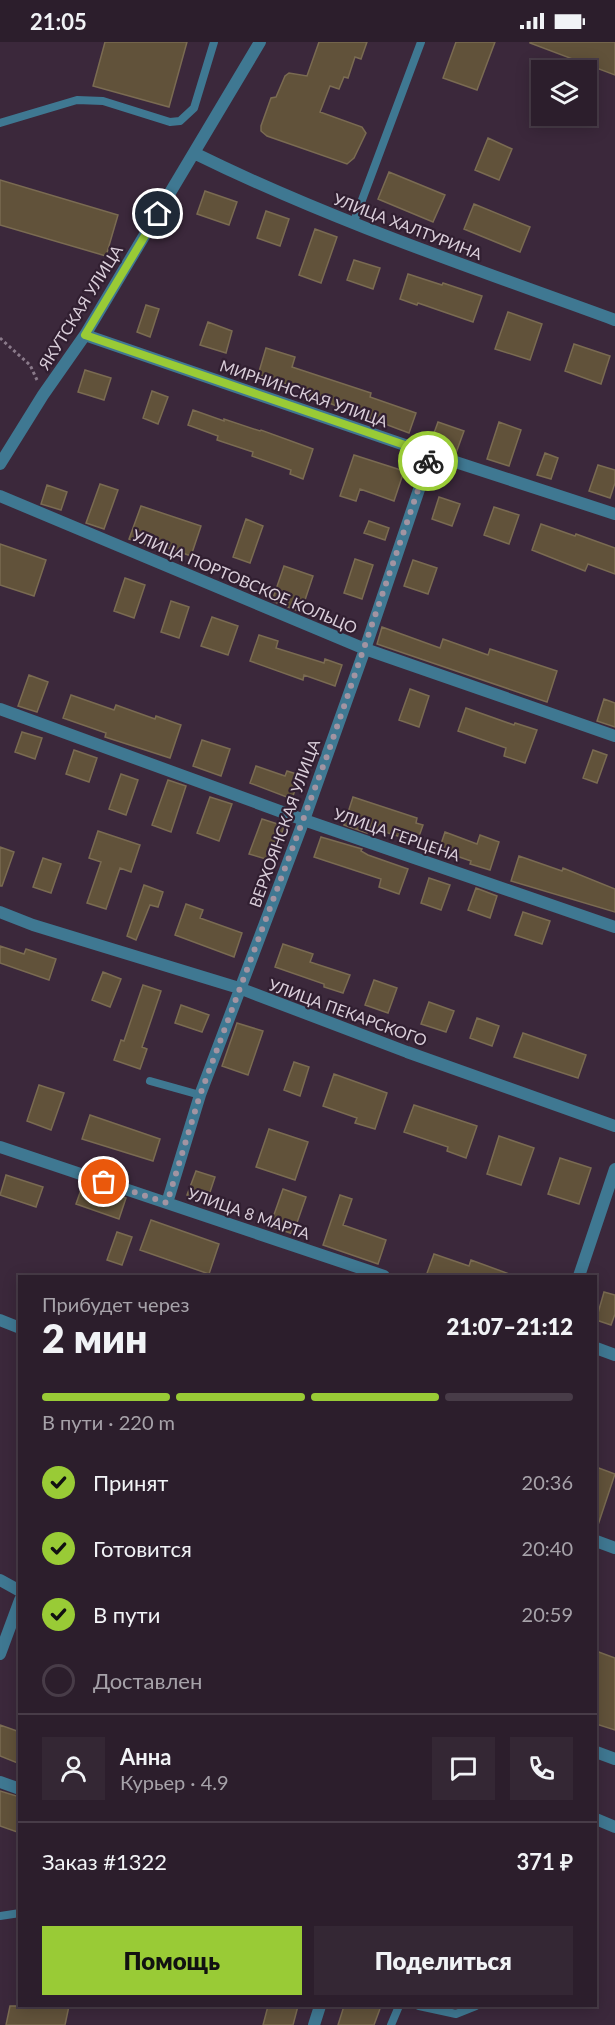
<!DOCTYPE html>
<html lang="ru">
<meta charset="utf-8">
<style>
body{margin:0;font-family:Lato,sans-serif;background:#342734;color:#f1f3f6;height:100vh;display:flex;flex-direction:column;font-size:22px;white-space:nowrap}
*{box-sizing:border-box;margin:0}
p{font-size:20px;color:#a6a2a9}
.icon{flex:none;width:33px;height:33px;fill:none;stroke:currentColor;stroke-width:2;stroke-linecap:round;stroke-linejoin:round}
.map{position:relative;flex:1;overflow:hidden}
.panel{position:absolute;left:18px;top:1233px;width:579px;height:732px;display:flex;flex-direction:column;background:#2c1e2c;border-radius:0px;box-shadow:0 3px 15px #0003,0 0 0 2px #483c48}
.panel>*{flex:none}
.buttons{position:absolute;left:531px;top:18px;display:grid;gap:12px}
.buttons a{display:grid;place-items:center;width:66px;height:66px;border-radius:0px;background:#2c1e2c;box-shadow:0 3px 15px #0003,0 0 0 2px #483c48;font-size:30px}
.pin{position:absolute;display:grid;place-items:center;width:51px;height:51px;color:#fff;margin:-26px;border:3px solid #fff;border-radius:50%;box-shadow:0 2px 6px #0007}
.courier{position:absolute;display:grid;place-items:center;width:60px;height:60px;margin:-30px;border:4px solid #99cb36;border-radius:50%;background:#fff;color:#222;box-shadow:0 2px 8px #0007}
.headline em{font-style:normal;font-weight:800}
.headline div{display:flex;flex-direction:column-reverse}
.headline{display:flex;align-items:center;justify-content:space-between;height:102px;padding:0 24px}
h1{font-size:39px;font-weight:800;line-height:45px}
.bar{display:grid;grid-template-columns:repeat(4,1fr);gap:9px 6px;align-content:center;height:72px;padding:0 24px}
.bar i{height:8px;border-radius:4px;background:#483c48}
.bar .active{background:#99cb36}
.bar p{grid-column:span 4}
.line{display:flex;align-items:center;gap:15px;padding:0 24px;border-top:2px solid #483c48}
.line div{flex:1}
.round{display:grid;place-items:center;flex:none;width:63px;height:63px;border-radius:0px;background:#342734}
ol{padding:0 24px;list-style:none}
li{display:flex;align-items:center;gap:18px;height:66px}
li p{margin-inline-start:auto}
li .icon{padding:6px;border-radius:50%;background:#99cb36;color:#111;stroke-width:4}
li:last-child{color:#a6a2a9}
li i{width:33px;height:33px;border:3px solid #483c48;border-radius:50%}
.cta{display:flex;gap:12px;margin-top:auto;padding:12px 24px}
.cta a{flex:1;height:69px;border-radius:0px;background:#99cb36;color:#111;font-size:24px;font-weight:800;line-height:69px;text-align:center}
.cta a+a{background:#342734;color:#f1f3f6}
.status{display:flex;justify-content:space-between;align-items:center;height:42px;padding:0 30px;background:#2c1e2c;direction:ltr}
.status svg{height:16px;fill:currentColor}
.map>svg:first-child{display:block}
</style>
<div class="status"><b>21:05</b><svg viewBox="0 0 49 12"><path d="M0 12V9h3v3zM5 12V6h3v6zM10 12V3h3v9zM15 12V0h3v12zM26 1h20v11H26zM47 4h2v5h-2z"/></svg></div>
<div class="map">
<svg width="615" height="1983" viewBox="0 0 615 1983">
<rect width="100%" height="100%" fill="#3b283b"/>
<path fill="#61523a" stroke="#7a6b52" stroke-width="1.5" d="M105,0H187L169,65L93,44Z
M319,0H367L361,17L355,15L348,36L344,35L339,47L330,44L320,70L362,85L366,91L354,116L347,122L267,94L261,89V84L271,56L276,55L285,34L289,31L307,34Z
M456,0H495L477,48L443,36Z
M530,0H615V33L530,1Z
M488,96L512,107L499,138L475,128Z
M389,130L445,153L433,180L378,157Z
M0,138L118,173L106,214L0,183Z
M205,149L237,160L229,183L197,172Z
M474,162L530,185L520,210L464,187Z
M266,169L289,177L280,204L257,196Z
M315,187L337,195L321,241L299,233Z
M354,218L380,226L373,247L347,238Z
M408,232L442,243L443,241L482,254L473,280L418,261L417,263L400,257Z
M146,263L159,267L150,295L137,290Z
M508,270L542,282L530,318L495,307Z
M208,280L232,289L226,311L200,303Z
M574,302L610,314L601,342L565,329Z
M266,306L295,315L292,325L371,351L370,355L416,371L409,391L302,351L303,347L258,333Z
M85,328L111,336L104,358L78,350Z
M152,349L168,355L158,382L143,376Z
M193,368L224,379V377L260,389L261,388L313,407L303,437L290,432L291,428L252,414L253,410L217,398L218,394L188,383Z
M438,380L464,389L456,411L430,402Z
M499,380L521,388L509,424L487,417Z
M545,411L558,416L551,437L537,433Z
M354,413L404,429L394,459L360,447L356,459L340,454Z
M598,423L615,428V441L610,456L589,449Z
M100,442L118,448L104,487L86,481Z
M47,443L67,450L61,468L41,462Z
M439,455L460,462L452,484L432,477Z
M141,464L201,484L191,514L151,500L149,504L129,497Z
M494,465L519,473L509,502L484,493Z
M246,477L263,484L250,521L233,515Z
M369,479L389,486L385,498L364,491Z
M541,482L575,494L576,492L615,506V532L588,522L585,529L532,508Z
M0,502L46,518L34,554L0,543Z
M355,517L373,523L362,557L344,551Z
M413,518L437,526L428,552L404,544Z
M284,524L313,534L301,570L272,559Z
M125,536L145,543L134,576L114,569Z
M171,559L189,565L179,596L161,590Z
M212,575L238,584L228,613L201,604Z
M382,585L440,606L443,597L488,613L490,607L557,629L547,660L377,602Z
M259,593L278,599L276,606L324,621L325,617L342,623L335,644L304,633L303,638L250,619Z
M29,633L48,640L37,670L18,664Z
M410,647L429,654L419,685L399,678Z
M71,653L114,668L116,663L155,677L156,674L181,683L170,716L105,695L106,691L63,676Z
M604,657L615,661V685L597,679Z
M466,666L514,683L515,681L537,688L525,721L504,714L506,706L458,689Z
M22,690L42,696L35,717L15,710Z
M202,698L230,707L221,734L193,724Z
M74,708L97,716L89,740L66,732Z
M593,708L607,713L597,741L583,736Z
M256,724L285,734L287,729L300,733L292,757L250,741Z
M121,732L138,738L126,773L109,767Z
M168,738L186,744L171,790L152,783Z
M210,755L232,762L219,799L197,791Z
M353,755L417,776L416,781L423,783L417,800L369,785L367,791L344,783Z
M262,777L284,784L273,819L249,812Z
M98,789L140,803L131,830L120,826L106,867L87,861L101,820L89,816Z
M445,790L477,802L480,793L499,800L490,828L470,822L471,819L439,808Z
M321,795L362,807L361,809L368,813L408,827L399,852L379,845L381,837L314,815Z
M0,805L14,810L2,844H0Z
M519,814L562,829L563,826L615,847V870L511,839Z
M43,816L61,822L51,851L33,845Z
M429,836L450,843L441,868L421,861Z
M144,843L163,850L158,865L150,863L136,898L127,894Z
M476,846L497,854L490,876L468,868Z
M186,862L203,868L200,876L242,891L234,915L175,893Z
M523,870L550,879L542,902L515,893Z
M283,902L313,912L310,920L350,933L343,951L324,945V942L275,925Z
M0,904L24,912L26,907L56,917L49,938L0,921Z
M103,930L121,937L110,965L92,958Z
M374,938L397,946L388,971L365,963Z
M143,943L161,949L142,1005L147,1007L140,1027L114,1018L121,998L124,999Z
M429,960L454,969L446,990L421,982Z
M181,963L209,973L202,990L175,981Z
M477,976L499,984L492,1004L470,996Z
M237,981L263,989L248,1033L222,1024Z
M523,991L586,1013L578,1036L514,1015Z
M294,1020L309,1025L300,1054L284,1048Z
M334,1032L387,1051L375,1087L355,1081L357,1076L323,1064Z
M39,1043L64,1051L51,1088L27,1079Z
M414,1063L477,1084L466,1116L447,1109L448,1105L404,1090Z
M90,1073L160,1097L153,1119L82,1097Z
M269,1087L308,1100L295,1138L256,1125Z
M499,1094L534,1106L521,1143L487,1132Z
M560,1116L591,1126L579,1162L548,1152Z
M196,1129L215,1135L207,1159L187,1153Z
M6,1133L43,1145L36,1165L0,1153Z
M83,1142L126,1156L119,1177L76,1162Z
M283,1147L306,1155L293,1192L270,1184Z
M340,1153L352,1157L343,1183L386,1198L378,1222L323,1203Z
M151,1178L219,1202L209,1232L140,1208Z
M117,1190L132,1195L122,1223L107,1218Z
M434,1212L469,1224L471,1218L512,1233V1234H426Z
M604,1250L615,1253V1272L611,1283L596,1278Z
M596,1425L615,1432L597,1486H596Z
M596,1609L615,1616V1688L596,1682Z
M0,1683L20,1690V1722L0,1714Z
M0,1749L20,1755V1791L0,1784Z
M10,1964H69L65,1983H6Z
M268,1964H298L293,1983H263Z
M344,1964H381L374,1983H338Z"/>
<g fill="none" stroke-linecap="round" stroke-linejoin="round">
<path stroke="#8a7a8a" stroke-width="3" stroke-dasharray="3 3" stroke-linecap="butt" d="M0,296L30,323L37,338"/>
<path stroke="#3f7892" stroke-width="8" d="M0,81L77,58L103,59L170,80L180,79L194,66L214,0
M353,182L421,0
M150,1039L200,1053
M0,1874L20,1871
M419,1964L456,1972L476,1964
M391,1983L399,1964"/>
<path stroke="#3f7892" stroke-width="12" d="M194,111C330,178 473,226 615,278
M85,293L431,412L615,472
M0,422L43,353L85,293L260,0
M0,454L365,607L615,694
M0,667L304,778L615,885
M0,870L33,883L239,946L407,1010L615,1084
M0,1105L384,1234
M167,1161L200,1053L304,778L365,607L431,412
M579,1234L615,1127
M0,1278L20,1286
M596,1306L615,1313
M596,1499L615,1506
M0,1538L20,1549
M0,1612L20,1558
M596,1710L615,1717
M0,1740L20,1747
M596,1777L615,1785
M314,1983L320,1964"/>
</g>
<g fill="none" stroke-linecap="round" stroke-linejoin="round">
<path stroke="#a294a2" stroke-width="6" stroke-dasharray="0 10.8" d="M104,1140L167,1161L200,1053L327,714L428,419"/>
<path stroke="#99cb36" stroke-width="8" d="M158,172L85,293L431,412L428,419"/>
</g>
<g text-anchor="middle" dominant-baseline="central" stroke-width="4.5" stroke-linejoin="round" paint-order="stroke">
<g font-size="16" fill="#daceda" stroke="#311f31">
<text transform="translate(408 184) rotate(21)">УЛИЦА ХАЛТУРИНА</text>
<text transform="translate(80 265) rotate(-58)">ЯКУТСКАЯ УЛИЦА</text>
<text transform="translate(304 351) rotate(19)">МИРНИНСКАЯ УЛИЦА</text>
<text transform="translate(245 539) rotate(23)">УЛИЦА ПОРТОВСКОЕ КОЛЬЦО</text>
<text transform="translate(284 781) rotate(-70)">ВЕРХОЯНСКАЯ УЛИЦА</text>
<text transform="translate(397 792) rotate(19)">УЛИЦА ГЕРЦЕНА</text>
<text transform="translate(348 970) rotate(20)">УЛИЦА ПЕКАРСКОГО</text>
<text transform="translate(249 1171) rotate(19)">УЛИЦА 8 МАРТА</text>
</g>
</g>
</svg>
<div class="buttons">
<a><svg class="icon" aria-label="layers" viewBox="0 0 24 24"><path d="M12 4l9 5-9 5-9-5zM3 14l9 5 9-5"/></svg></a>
</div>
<div class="pin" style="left:104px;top:1140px;background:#ea580c"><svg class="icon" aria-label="bag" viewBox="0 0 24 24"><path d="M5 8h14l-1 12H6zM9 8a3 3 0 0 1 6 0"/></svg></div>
<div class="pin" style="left:158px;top:172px;background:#1f2937"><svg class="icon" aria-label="home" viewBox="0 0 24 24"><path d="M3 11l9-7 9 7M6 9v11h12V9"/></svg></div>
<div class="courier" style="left:428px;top:419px"><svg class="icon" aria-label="bike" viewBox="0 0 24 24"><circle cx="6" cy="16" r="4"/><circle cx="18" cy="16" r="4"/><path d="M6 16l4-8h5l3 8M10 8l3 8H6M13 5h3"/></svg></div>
<section class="panel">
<div class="headline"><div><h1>2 мин</h1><p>Прибудет через</p></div><em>21:07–21:12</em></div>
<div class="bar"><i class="active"></i><i class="active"></i><i class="active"></i><i></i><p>В пути · 220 m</p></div>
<ol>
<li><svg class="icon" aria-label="check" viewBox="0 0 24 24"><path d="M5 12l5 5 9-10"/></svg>Принят<p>20:36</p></li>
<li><svg class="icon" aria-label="check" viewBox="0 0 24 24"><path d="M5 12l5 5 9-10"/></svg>Готовится<p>20:40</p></li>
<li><svg class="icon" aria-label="check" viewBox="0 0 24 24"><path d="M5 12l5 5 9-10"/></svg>В пути<p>20:59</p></li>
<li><i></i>Доставлен</li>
</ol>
<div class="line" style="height:108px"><a class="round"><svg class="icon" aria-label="person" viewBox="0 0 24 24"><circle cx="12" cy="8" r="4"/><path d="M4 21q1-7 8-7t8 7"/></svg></a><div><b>Анна</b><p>Курьер · 4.9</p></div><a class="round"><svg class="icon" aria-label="chat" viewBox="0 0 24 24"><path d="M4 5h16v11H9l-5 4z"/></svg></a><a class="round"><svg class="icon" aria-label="phone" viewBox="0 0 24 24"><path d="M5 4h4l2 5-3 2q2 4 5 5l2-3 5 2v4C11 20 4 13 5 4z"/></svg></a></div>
<div class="line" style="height:78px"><div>Заказ #1322</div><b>371 ₽</b></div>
<div class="cta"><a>Помощь</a><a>Поделиться</a></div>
</section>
</div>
